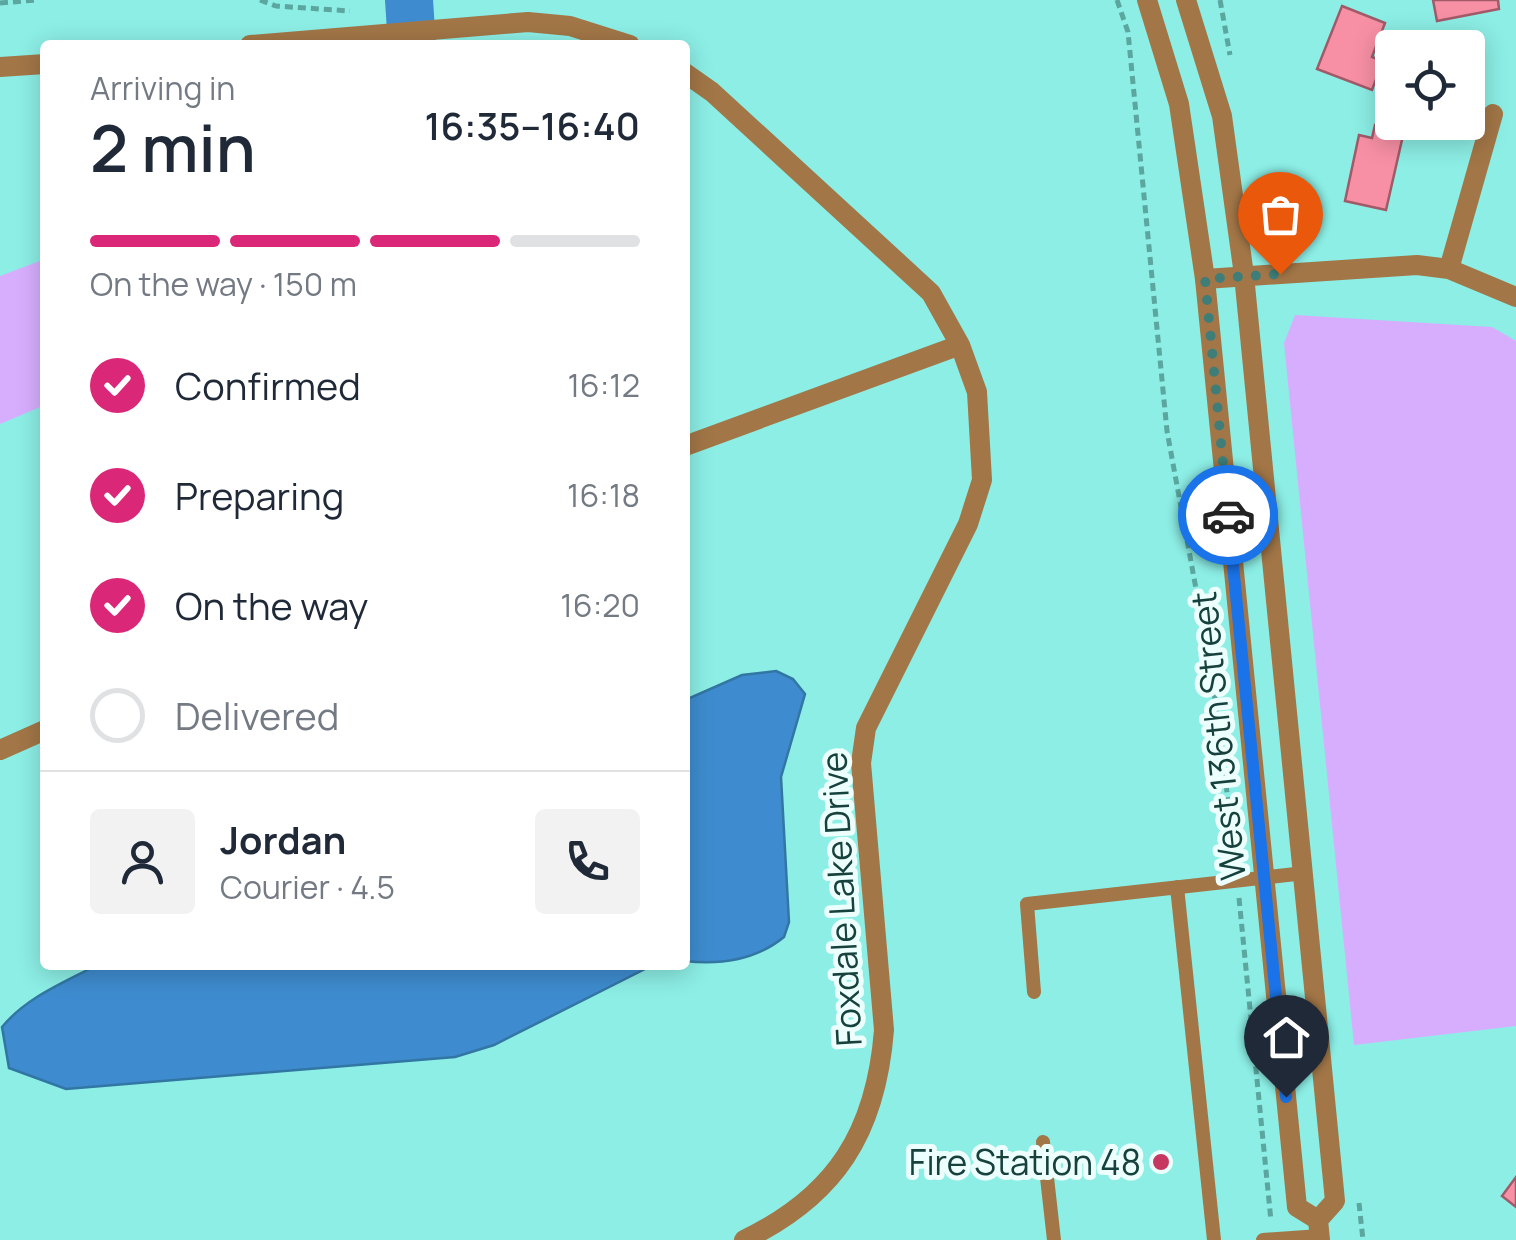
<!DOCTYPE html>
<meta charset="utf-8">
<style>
body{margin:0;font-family:Manrope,sans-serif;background:#f2f2f3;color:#1f2937;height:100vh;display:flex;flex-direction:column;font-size:38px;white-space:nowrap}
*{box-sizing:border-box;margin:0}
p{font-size:32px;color:#747a83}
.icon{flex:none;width:55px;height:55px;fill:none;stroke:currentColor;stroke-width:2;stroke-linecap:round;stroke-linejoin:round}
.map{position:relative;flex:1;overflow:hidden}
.drawer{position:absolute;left:40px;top:40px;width:650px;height:930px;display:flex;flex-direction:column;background:#fff;border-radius:10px;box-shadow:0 5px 25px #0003}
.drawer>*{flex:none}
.tools{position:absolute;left:1375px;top:30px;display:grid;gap:20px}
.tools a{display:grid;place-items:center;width:110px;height:110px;border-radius:10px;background:#fff;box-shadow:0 5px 25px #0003;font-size:50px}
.pin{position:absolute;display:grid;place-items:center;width:85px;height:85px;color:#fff;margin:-102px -42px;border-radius:50% 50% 50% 0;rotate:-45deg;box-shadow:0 0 10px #0007}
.pin .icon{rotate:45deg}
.courier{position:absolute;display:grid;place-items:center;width:100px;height:100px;margin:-50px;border:8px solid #1a73e8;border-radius:50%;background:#fff;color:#222;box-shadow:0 2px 12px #0007}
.summary em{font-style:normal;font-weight:600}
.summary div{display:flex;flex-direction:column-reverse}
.summary{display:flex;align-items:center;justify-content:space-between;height:170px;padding:0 50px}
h1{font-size:65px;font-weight:600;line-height:75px}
.bar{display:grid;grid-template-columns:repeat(4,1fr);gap:15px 10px;align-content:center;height:120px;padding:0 50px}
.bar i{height:12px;border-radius:8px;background:#e0e1e3}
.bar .active{background:#db2777}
.bar p{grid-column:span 4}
.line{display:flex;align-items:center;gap:25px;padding:0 50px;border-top:2px solid #e0e1e3}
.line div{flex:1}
.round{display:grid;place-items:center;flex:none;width:105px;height:105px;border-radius:10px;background:#f2f2f3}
ol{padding:0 50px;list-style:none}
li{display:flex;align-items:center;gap:30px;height:110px}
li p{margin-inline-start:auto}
li .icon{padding:10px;border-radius:50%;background:#db2777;color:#fff;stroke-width:4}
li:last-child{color:#747a83}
li i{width:55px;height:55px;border:5px solid #e0e1e3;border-radius:50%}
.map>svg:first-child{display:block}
</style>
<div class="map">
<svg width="1516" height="1240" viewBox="0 0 1516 1240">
<rect width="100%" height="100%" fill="#8ceee5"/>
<path fill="#d7aefe" d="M45,259V405L0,424V276Z
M1295,315L1492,327L1516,341V1026L1354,1045L1284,343Z"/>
<path fill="#3e8ccf" stroke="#3276a3" stroke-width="2.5" d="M776,671L793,679L805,694L781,777L789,922L784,937C756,960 720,965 685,961V700L742,675Z
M97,965H653L494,1045L455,1057L66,1089L9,1068L2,1027C27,997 63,983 97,965Z"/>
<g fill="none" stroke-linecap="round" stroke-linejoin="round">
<path stroke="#3e8ccf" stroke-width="48" d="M409,0L412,45"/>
</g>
<path fill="#f890a5" stroke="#a15a68" stroke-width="2.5" d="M1433,0H1498L1499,9L1437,21Z
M1342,6L1385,23L1372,57L1383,61L1372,90L1317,69Z
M1375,125L1404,131L1386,210L1345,201L1359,135L1372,138Z
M1516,1177V1207L1502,1196Z"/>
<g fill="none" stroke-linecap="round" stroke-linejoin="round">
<path stroke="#5ba69f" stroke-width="5" stroke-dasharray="8 5" stroke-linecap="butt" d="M260,0L276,6L350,11
M1117,0L1128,32L1167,431L1212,676L1236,862
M1220,0L1230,55
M0,3L36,0
M1239,898L1271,1221
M1359,1203L1363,1240"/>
<path stroke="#a27647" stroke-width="14" d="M1177,887L1214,1240
M1034,992L1027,904L1305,873
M1043,1142L1054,1240
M1263,1240L1320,1236"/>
<path stroke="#a27647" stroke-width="20" d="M250,45L528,22L570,26L630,45
M0,67L45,64
M685,73L712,92L931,293L960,345L977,392L982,480L968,524L866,728L861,763L884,1030C876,1132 836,1196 744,1240
M1449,269L1493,114
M1205,279L1417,265L1449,269L1516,297
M685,446L960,345
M0,750L45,730"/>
<path stroke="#a27647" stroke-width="20" d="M1147,0L1179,104L1205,279L1297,1207L1318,1220
M1186,0L1222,116L1244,275L1335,1201L1318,1220L1320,1240"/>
</g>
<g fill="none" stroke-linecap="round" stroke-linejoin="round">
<path stroke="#3f7e78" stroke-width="10" stroke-dasharray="0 18" d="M1228,515L1205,279L1280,274"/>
<path stroke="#1a73e8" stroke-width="12" d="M1228,515L1286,1097"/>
</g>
<circle fill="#c63761" stroke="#edfffd" stroke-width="4" cx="1161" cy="1162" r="10"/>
<g text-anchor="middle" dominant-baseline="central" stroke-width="10" stroke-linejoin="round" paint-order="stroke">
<g font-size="35" fill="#16413d" stroke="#edfffd">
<text transform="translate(1218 736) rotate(-96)">West 136th Street</text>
<text transform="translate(841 899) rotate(-93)">Foxdale Lake Drive</text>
</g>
<g font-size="35" fill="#16413d" stroke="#edfffd" text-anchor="end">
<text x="1141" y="1162">Fire Station 48</text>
</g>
</g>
</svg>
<div class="tools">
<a><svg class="icon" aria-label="locate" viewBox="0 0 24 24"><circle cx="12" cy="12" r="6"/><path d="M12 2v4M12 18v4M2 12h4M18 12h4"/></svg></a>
</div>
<div class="pin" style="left:1280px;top:274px;background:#ea580c"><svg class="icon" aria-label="bag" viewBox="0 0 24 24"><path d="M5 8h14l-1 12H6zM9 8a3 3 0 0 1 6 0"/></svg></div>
<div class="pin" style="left:1286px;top:1097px;background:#1f2937"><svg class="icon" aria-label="home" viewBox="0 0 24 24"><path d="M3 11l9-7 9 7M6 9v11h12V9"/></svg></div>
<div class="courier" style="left:1228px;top:515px"><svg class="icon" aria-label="car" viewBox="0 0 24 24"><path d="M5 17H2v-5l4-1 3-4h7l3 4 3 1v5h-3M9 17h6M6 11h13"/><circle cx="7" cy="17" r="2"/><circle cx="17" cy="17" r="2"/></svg></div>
<section class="drawer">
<div class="summary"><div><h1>2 min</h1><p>Arriving in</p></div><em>16:35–16:40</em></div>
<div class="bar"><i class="active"></i><i class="active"></i><i class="active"></i><i></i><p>On the way · 150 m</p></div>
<ol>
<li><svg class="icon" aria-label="check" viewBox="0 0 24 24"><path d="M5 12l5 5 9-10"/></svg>Confirmed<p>16:12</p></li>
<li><svg class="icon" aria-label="check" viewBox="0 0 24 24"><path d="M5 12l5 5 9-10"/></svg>Preparing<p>16:18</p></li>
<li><svg class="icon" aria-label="check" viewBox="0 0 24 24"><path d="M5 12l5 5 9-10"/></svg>On the way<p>16:20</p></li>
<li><i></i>Delivered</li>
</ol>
<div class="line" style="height:180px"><a class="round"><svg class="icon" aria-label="person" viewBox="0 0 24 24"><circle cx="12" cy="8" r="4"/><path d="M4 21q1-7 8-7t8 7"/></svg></a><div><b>Jordan</b><p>Courier · 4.5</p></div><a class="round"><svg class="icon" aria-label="phone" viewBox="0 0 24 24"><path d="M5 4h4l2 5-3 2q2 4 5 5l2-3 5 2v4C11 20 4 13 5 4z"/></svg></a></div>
</section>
</div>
